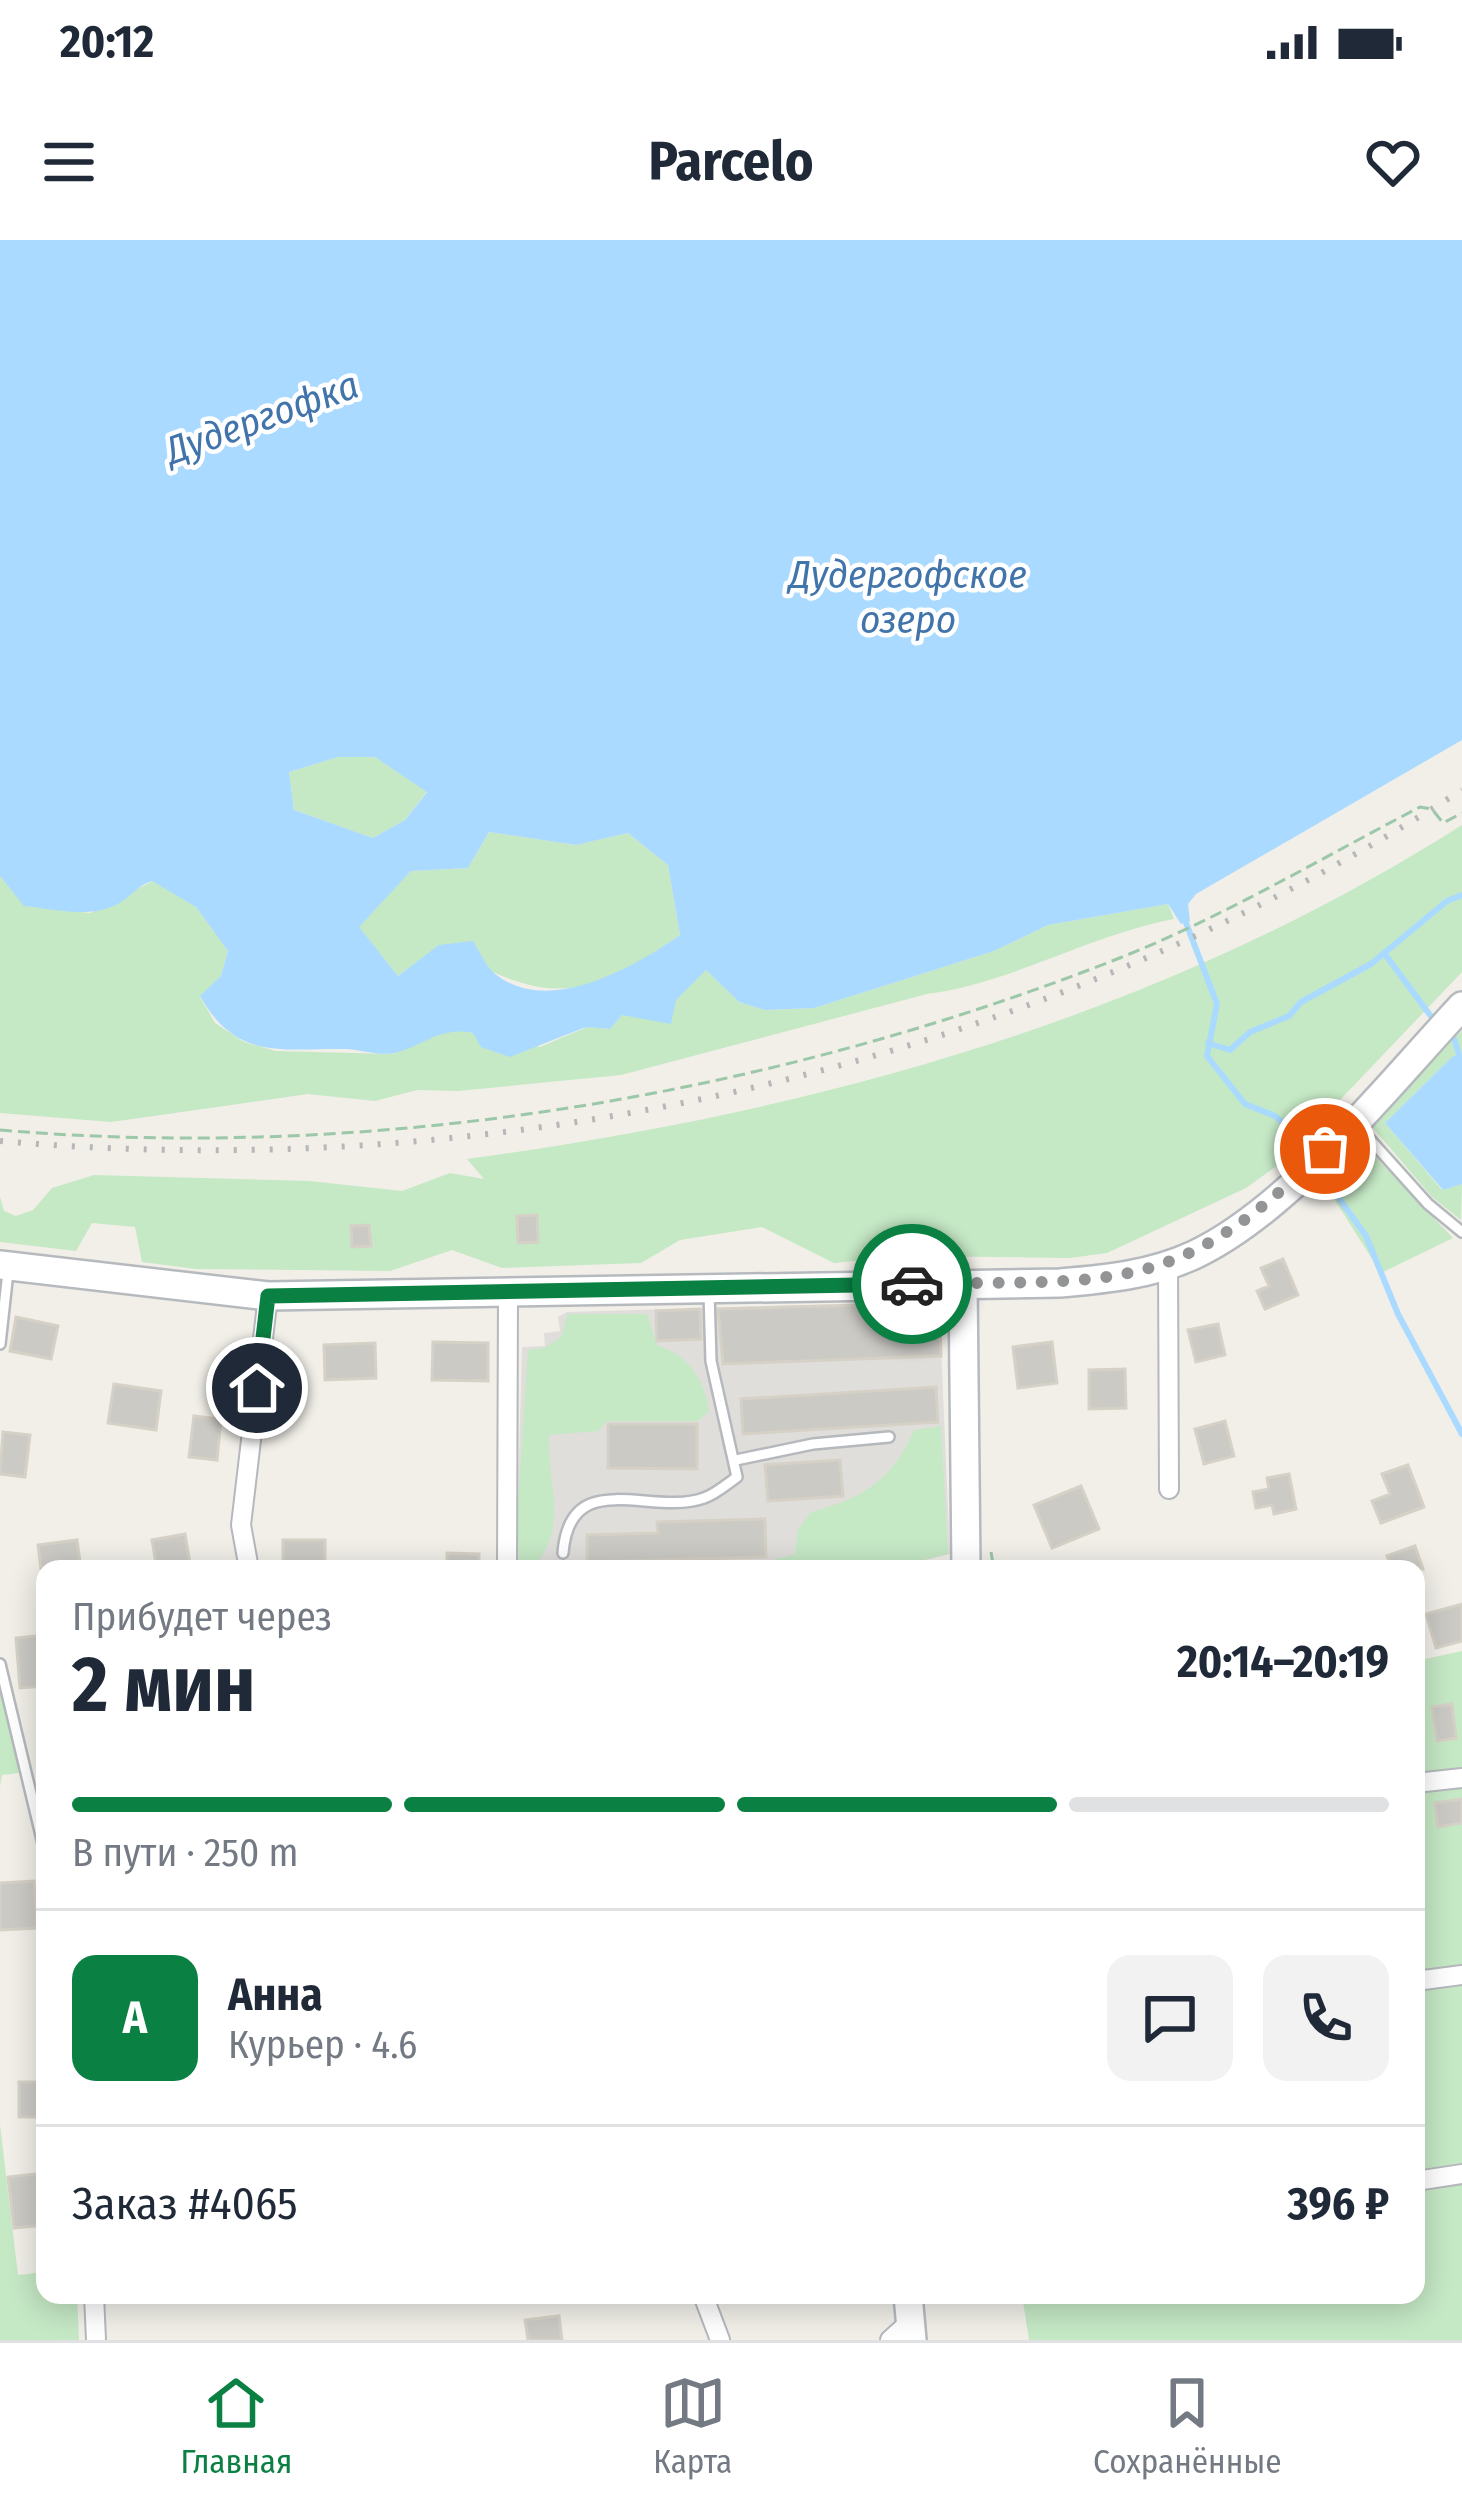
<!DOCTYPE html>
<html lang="ru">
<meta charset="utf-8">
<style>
body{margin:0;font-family:"Fira Sans Condensed",sans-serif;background:#f2f2f3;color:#1f2937;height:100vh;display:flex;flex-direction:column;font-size:45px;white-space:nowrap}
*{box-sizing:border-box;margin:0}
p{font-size:39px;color:#747a83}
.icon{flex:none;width:66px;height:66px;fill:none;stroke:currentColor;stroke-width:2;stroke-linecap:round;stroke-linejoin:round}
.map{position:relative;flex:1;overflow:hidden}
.details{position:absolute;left:36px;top:1320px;width:1389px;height:744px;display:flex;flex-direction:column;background:#fff;border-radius:24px;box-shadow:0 6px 30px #0003}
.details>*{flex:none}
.pin{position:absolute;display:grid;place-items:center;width:102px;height:102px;color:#fff;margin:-51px;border:6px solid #fff;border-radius:50%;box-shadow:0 3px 12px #0007}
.courier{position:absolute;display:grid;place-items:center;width:120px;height:120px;margin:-60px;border:9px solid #0b8043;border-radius:50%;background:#fff;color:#222;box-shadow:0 3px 15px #0007}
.overview em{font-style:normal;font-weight:700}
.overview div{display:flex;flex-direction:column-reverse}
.overview{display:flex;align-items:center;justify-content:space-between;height:204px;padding:0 36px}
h1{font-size:78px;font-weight:700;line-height:90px}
.bar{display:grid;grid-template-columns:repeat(4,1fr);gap:18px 12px;align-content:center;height:144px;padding:0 36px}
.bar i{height:15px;border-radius:9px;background:#e0e1e3}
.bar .on{background:#0b8043}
.bar p{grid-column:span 4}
.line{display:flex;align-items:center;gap:30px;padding:0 36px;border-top:3px solid #e0e1e3}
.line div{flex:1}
.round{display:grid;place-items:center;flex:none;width:126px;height:126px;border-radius:24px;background:#f2f2f3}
.status{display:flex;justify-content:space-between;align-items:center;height:84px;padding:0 60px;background:#fff;direction:ltr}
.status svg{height:33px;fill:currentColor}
header{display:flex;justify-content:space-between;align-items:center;height:156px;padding:0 36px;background:#fff;font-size:54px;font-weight:700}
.tab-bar{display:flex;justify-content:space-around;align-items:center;height:168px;border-top:3px solid #e0e1e3;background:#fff;font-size:33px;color:#747a83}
.tab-bar a{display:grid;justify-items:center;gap:6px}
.tab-bar .on{color:#0b8043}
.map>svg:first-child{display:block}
</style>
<div class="status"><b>20:12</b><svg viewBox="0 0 49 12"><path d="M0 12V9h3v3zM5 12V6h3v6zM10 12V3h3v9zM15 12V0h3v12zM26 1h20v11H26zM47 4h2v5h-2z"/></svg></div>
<header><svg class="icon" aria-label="menu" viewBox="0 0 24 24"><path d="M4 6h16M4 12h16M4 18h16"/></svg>Parcelo<svg class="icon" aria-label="heart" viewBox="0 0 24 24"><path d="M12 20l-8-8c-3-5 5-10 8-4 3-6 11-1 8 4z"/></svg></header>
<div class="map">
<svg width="1462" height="2100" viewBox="0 0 1462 2100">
<rect width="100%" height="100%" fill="#f1efe8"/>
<path fill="#e0deda" d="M939,1061L950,1314L890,1329H516L522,1107L545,1106L544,1093L560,1091L558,1077L567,1072Z"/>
<path fill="#c5e8c5" d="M338,517H375L427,551L405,580L373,598L294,570L289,532Z
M1462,585V732L1278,925L1246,948L1107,1013L1070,1018L905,1016L834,1023L762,987L680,1000L641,1023L502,1028L452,1010L390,1031L196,1029L142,1022L135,987L92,983L76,1011L0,1002V957L4,971L16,976L33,970L52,948L94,935L309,941L402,951L450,933L484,939L467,919C820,871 1158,778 1462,585Z
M489,592L576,605L628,593L668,625L680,695C577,767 547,762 439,706L398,736L358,687L411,631L468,628Z
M0,636L25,666L90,673L153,641L196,667L228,711L221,736L200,757L215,783L244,802L276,811L392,814L450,788L540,807L587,787L610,789L622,775C663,777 676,754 706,730L739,762L765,770L814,768L994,711L1048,685L1168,664L1174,679C1089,695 1012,743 927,754L621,835L458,851L417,850L375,861L308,854L111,882L0,873Z
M1462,790V816H1453L1385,883L1442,950L1462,944L1461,980L1432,957L1373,888L1375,878Z
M1362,903L1453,998L1381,1033L1324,943Z
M568,1074H647L657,1105C687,1114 705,1140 709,1171L698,1181H607L598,1191L549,1195C547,1242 568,1282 537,1323L519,1320L517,1280L528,1110L545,1108L561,1097Z
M941,1186L948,1314L884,1329H740L795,1314L798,1290L811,1272C863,1259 894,1238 914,1190Z
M1462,1411V2100H1029L1022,2055H1416V1421Z
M0,1446L19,1533L2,1535L0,1546Z
M0,1885L18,2035L45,2032V2055H77L79,2100H0Z"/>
<path fill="#aadaff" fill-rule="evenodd" d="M0,0H1462V500L1196,654L1188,664L1190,681L1181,684L1168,664L1048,685L994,711L814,768L765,770L739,762L706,730L676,760L671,784L622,775L610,789L586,787L510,817L481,807L473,793C439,786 425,806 394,813C380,816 361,810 347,809C283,808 237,822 200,756L221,736L228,711L196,667L152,641C137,646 134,654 121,662C93,680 55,669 24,666L0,636ZM338,517H375L427,552L405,580L373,598L294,570L289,532ZM489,592L576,605L628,593L668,625L680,695C634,727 547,778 494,733C486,726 479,711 473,701L439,705L398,736L359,687L411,631L468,628Z
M1453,816H1462V944L1443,950L1385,883Z"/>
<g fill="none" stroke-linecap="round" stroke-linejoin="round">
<path stroke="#aadaff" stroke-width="6" d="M1183,675L1217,764L1207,816L1245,864L1275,876L1311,907
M1384,713L1430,775
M1454,798L1461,821
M1208,803L1230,810L1250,792L1289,776L1301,762L1371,724L1447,661L1462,655
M1332,925L1331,947L1366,996L1398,1074L1462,1194"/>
</g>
<path fill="#cccac5" stroke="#d6d1c6" stroke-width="3" d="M537,975L538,1002L518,1003L517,976Z
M369,985L371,1006L352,1007L351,986Z
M1283,1019L1298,1055L1265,1069L1257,1051L1269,1046L1261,1028Z
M939,1063L941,1116L723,1124L718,1069Z
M700,1069L701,1099L657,1101L656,1071Z
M16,1077L58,1086L51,1119L10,1111Z
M1218,1084L1225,1115L1196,1122L1188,1090Z
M433,1102L488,1103V1141L432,1140Z
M1052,1102L1057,1143L1018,1148L1013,1107Z
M375,1103L376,1138L325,1140L324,1105Z
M1125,1129L1126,1168L1089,1169V1130Z
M114,1144L161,1151L156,1190L108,1183Z
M936,1147L938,1182L743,1194L741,1159Z
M194,1176L221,1179L217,1220L189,1217Z
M1225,1181L1234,1216L1204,1224L1195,1189Z
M608,1184H697V1229L608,1228Z
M3,1192L30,1195L25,1237L0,1234Z
M840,1220L843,1256L768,1261L765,1225Z
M1408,1225L1424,1267L1381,1283L1372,1261L1390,1254L1382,1234Z
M1289,1234L1296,1269L1274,1274L1272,1265L1256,1268L1253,1252L1269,1249L1267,1238Z
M1081,1246L1099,1289L1052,1308L1034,1265Z
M765,1279L766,1317L587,1322V1295L658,1293L657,1282Z
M185,1294L191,1329H157L152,1300Z
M77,1300L81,1329H41L38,1305Z
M283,1300H325V1325L283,1326Z
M1415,1306L1423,1329H1392L1387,1316Z
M447,1313L479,1314V1329H447Z
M1462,1364V1401L1436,1408L1426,1374Z
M45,1395V1446L20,1448L16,1398Z
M1452,1464L1456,1498L1437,1501L1432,1467Z
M1462,1559V1583L1438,1587L1435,1563Z
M34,1641L37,1688L0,1690V1643Z
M19,1842H45V1877H19Z
M45,1933V1985L14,1988L8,1937Z
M559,2076L562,2100H528L525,2080Z"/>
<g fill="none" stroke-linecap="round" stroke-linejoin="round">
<defs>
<path id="lane" d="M1357,885L1428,964L1462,992
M0,1104L8,1032
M736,1220L813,1204L889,1197
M563,1313C570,1225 651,1277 704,1258C716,1254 727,1244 737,1237L711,1121L709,1053
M0,1424L45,1612"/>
<path id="street" d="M1168,1023L1169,1249
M249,1329L241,1285L268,1056
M507,1329L508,1053
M1416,1543L1462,1538
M1416,1741L1462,1735
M1416,1941L1462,1934
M94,2055L96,2100
M703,2055L720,2100
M890,2100L911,2081"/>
<path id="secondary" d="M0,1025L268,1056L1060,1043C1106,1039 1151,1035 1194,1015C1290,970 1388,845 1462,766
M963,1043L966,1329
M908,2055L912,2100"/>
</defs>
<use href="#lane" stroke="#b5b8bc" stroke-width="14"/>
<use href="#street" stroke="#b5b8bc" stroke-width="22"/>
<use href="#secondary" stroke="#b6babf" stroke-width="32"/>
<path stroke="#9cc7a9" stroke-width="3" stroke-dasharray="12 6" stroke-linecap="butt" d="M0,890C372,922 764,857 1112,721C1218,680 1318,620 1420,567L1432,569L1443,583L1462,573
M991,1312L994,1329"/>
<use href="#lane" stroke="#fff" stroke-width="9"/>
<use href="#street" stroke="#fff" stroke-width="18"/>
<use href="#secondary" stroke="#fff" stroke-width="27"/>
<path stroke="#b6b7b8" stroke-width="6" stroke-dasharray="3 15" stroke-linecap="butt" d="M0,901C509,946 1031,826 1462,550"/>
</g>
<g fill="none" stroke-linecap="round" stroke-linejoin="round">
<path stroke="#929495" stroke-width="12" stroke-dasharray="0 21.6" d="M912,1044C1110,1039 1175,1060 1325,909"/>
<path stroke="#0b8043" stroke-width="15" d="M257,1148L268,1056L912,1044"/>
</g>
<g text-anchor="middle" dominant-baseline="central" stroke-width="9" stroke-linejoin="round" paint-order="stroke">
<g font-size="39" font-style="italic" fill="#4174aa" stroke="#fff">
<text transform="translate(262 178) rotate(-20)">Дудергофка</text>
<text x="908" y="335">Дудергофское<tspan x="908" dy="45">озеро</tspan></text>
</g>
</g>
</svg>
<div class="pin" style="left:1325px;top:909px;background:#ea580c"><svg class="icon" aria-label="bag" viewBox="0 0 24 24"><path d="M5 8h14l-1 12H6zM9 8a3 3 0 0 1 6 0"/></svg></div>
<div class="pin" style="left:257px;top:1148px;background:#1f2937"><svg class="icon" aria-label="home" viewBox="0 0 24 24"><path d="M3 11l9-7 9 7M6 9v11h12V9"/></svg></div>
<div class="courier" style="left:912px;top:1044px"><svg class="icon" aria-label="car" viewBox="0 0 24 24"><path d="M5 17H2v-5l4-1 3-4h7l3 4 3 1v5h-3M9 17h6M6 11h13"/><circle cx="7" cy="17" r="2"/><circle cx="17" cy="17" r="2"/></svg></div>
<section class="details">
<div class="overview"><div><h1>2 мин</h1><p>Прибудет через</p></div><em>20:14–20:19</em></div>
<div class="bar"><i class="on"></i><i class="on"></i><i class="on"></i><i></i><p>В пути · 250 m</p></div>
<div class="line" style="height:216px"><b class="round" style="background:#0b8043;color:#fff">А</b><div><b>Анна</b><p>Курьер · 4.6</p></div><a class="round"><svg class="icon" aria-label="chat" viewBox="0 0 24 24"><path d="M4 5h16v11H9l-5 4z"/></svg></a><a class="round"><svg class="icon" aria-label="phone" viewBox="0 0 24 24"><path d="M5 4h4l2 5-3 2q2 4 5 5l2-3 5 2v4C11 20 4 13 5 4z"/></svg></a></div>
<div class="line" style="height:156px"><div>Заказ #4065</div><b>396 ₽</b></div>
</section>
</div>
<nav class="tab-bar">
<a class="on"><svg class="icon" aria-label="home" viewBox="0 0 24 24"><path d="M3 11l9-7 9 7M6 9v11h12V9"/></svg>Главная</a>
<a><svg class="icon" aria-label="map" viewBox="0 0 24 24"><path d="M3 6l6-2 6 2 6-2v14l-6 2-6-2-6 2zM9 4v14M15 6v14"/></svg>Карта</a>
<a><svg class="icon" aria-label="saved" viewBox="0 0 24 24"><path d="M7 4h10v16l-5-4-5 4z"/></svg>Сохранённые</a>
</nav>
